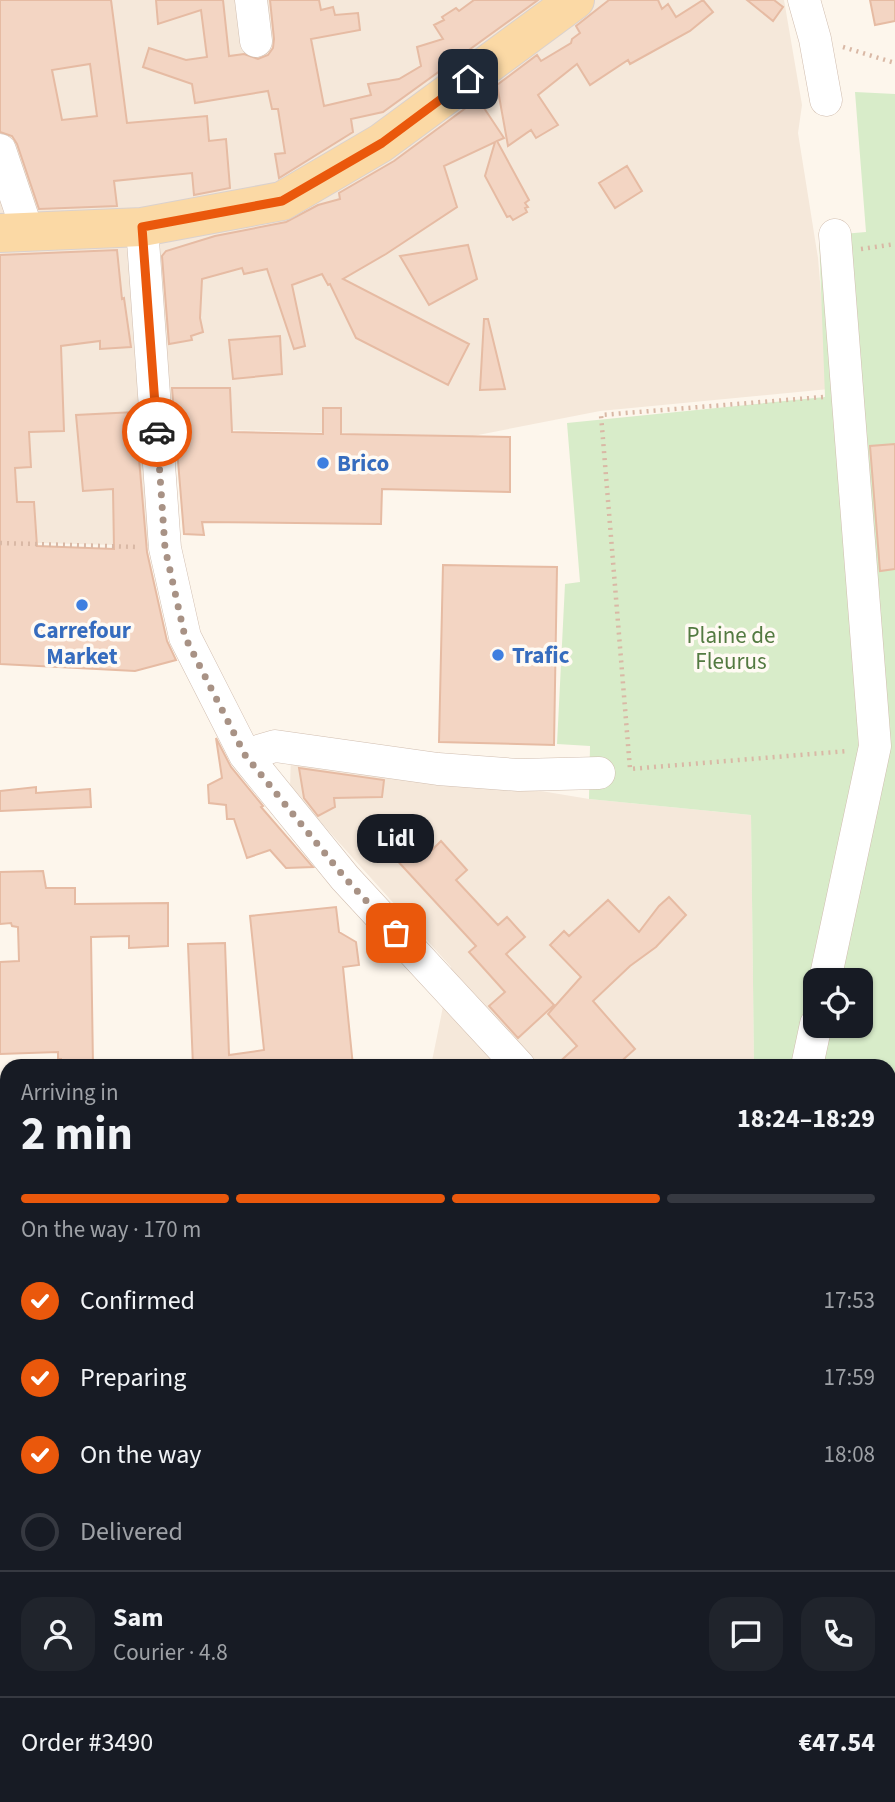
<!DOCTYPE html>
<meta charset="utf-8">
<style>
body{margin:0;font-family:"Source Sans 3",sans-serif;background:#20242c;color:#f1f3f6;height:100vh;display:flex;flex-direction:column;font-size:26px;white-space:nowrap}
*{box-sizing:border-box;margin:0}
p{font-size:23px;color:#9ea1a6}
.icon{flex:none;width:38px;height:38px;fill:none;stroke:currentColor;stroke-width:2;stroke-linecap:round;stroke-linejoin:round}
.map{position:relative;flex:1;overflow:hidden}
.drawer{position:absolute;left:0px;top:1059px;width:896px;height:744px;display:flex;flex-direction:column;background:#171b24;border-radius:21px 21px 0 0;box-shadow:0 2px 5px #0004}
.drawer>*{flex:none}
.controls{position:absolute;left:803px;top:968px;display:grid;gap:14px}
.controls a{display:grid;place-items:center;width:70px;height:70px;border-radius:14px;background:#171b24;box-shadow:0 2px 5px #0004;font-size:35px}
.pin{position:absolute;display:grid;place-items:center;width:60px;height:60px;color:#fff;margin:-30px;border-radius:14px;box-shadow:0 4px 10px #0006}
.courier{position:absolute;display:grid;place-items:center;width:70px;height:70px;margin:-35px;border:5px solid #ea580c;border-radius:50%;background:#fff;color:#222;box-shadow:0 2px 9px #0007}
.bubble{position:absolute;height:49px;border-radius:21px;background:#171b24;box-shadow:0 2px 5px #0004;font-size:23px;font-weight:700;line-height:49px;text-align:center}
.headline em{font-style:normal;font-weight:700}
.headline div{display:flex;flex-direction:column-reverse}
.headline{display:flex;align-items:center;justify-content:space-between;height:119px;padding:0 21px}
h1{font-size:46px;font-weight:700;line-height:52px}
.bar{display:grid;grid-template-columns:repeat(4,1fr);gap:10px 7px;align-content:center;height:84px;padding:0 21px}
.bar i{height:9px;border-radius:5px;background:#363941}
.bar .active{background:#ea580c}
.bar p{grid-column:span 4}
.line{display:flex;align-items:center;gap:18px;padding:0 21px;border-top:2px solid #363941}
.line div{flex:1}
.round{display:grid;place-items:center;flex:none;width:74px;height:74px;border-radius:21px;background:#20242c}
ol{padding:0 21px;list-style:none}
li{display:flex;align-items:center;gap:21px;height:77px}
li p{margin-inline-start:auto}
li .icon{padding:7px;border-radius:50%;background:#ea580c;color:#fff;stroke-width:4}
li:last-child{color:#9ea1a6}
li i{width:38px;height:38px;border:4px solid #363941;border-radius:50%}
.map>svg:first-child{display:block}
</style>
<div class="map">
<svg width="895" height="1802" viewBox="0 0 895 1802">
<rect width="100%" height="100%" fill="#fdf6ec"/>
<path fill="#f5e8da" d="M0,0H784L802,105L798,133L818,258L829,389L600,411L473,436L148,428L154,546L0,542Z
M291,755L360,761L589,799L751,815L754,1066H431L451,967L290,788Z
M889,1355L895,1357V1485L889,1484Z
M0,1566L7,1567V1796H222L221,1802H0Z"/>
<path fill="#f3e8fa" d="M0,1215L7,1216V1551H0Z
M889,1502L895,1503V1802H239L240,1796H889Z"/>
<path fill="#d8ecc9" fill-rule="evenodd" d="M855,92L895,94V1140L889,1138V1066H754L751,815L589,799L590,746L557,744L565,584L580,582L567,423L825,397L819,236L866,232ZM816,980H861V1026H816Z"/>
<path fill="#f3d5c3" stroke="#e6bba3" stroke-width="2" fill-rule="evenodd" d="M0,0H111L127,123L207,116L209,141L226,139L230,188L194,195L192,173L114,181L117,206L39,209L17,144L12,136L0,132ZM90,64L97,116L62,120L52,70Z
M156,0H223L229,56L244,54L258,59L268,55L273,48L274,39L270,0H319L321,10L333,7L335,15L358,13L360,30L311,39L324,106L371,95L368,84L399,79L421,66L417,47L443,39L434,25L444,20L442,17L456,8L459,11L474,0H538L383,112L351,119L353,132L279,178L275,154L285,153L278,109H272L268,91L195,103L192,84L143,67L149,48L186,60L207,57L201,10L158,24Z
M609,0H658L662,9L668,4L676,17L703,0L713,12L690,31L630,64L628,60L590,85L577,64L538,95L558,125L536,138L531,130L508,146L497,85L537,55L541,61L571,43L572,39L580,33L576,26Z
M747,0H774L783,7L773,21Z
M870,0H895V21L875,25Z
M478,99L504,138L497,141L529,200L525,203L528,207L525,208L527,212L513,220L510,216L507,217L485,176L495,142L444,166L457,207L386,254L343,279L469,344L448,385L356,338L330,284L328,285L322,274L292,285L305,346L294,349L267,269L244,274L242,268L202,279L200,318L203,332L191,336L192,340L169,344L162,256L166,251L215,236L286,222L318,205L340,199L339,193L394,161Z
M627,166L642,191L615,208L599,183Z
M468,245L477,279L429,305L400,256Z
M117,250L122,299L124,298L131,347L100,349V341L61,346L64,431L29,432L31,467L15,468L17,502H34L37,546L114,549L113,489L83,491L76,415L135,412L147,552L167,641L176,660L135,671L0,664V255Z
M484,319H488L505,389L480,390Z
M280,336L282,374L233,379L229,340Z
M172,388H230L232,432L323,434V408H341V434L510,437V492L382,489L381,524L202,522L204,535L184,534Z
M895,444V569L880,571L870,446Z
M443,565L557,567L554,745L439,742Z
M216,738L231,767L263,806L261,807L313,867L286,868L270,850L247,858L234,819H227L226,805L209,803L208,785L222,778Z
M299,768L384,780L382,797L334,798L335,807L318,816L304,798Z
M36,787V793L90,789L91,807L0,811V791Z
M417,834L432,850L441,841L467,870L456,880L498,925L507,917L525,937L506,954L554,1005L518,1038L489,1006L505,992L469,952L476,946L393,856Z
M43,871L46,888H75V904L168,903V946L129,948V936L91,937L93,1066H61V1059H58V1052L0,1054V962L19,961L18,927L12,926L11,923L0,924V872Z
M669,897L686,915L656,947L630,966L593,1001L635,1049L616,1066H555L577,1046L548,1014L581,977L550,945L564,931L569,936L608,900L639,932L659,906Z
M336,907L339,932L356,942L359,965L343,967L353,1066H193L188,944L225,943L229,1055L264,1050L250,916Z"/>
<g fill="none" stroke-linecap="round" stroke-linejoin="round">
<defs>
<path id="minor" d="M251,0L256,41
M804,0L815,39L826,100
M0,150L27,230
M142,227L165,548L185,637L245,755L345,878L519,1066
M245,755L275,746L438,769L519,775L599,773
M825,980L875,746L835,235
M807,1066L816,1024
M0,1195H7
M889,1339L895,1341
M0,1556L7,1557
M889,1670L895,1666
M889,1763L895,1771"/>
<path id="major" d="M0,233L142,227L282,201L381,143L575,0"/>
</defs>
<use href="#minor" stroke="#d1beb0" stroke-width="33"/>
<use href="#major" stroke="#dad1cd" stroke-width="40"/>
<path stroke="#d9b8a5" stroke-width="4.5" stroke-dasharray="2 5" stroke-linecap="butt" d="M843,47L895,63
M861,249L895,244
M823,397L601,415L630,769L848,751
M0,543L139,547"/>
<use href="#minor" stroke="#fff" stroke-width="32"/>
<use href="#major" stroke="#fbd9a5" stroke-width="38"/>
</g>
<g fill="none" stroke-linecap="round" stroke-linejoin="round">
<path stroke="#a89285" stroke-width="7" stroke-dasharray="0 12.6" d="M157,432L165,548L185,637L245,755L345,878L396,933"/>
<path stroke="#ea580c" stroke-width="9" d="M157,432L142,227L282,201L382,143L468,79"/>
</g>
<g fill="#3f7fe0" stroke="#fffaf3" stroke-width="2.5">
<circle cx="323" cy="463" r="7"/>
<circle cx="82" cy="605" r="7"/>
<circle cx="498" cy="655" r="7"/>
</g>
<g text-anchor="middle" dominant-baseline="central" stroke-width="7" stroke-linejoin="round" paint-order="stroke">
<g font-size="23" font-weight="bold" fill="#366cbe" stroke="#fffaf3" text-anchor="start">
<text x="337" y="463">Brico</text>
<text x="82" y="630" text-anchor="middle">Carrefour<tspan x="82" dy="26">Market</tspan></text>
<text x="512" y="655">Trafic</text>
</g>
<g font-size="23" fill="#537a41" stroke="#fffaf3">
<text x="731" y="635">Plaine de<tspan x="731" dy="26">Fleurus</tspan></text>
</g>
</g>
</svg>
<div class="controls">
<a><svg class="icon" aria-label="locate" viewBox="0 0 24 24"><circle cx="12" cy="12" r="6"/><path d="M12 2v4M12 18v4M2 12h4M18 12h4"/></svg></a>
</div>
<div class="pin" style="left:396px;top:933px;background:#ea580c"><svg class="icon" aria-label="bag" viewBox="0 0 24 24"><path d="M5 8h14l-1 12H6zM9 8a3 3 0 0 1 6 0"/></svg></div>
<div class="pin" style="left:468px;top:79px;background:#1f2937"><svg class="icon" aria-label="home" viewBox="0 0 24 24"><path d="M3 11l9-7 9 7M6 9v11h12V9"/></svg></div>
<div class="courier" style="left:157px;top:432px"><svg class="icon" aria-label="car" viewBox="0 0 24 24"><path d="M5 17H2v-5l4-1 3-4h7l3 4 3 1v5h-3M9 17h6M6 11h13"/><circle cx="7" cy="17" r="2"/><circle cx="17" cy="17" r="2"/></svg></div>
<div class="bubble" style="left:357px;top:814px;width:77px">Lidl</div>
<section class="drawer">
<div class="headline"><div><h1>2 min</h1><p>Arriving in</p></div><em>18:24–18:29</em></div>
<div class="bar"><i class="active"></i><i class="active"></i><i class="active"></i><i></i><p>On the way · 170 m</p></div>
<ol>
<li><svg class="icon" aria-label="check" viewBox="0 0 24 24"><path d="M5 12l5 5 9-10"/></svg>Confirmed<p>17:53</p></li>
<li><svg class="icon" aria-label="check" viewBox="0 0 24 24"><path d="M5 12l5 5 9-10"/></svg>Preparing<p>17:59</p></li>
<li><svg class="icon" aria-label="check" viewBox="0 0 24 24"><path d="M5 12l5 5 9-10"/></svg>On the way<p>18:08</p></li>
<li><i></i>Delivered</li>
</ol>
<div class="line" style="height:126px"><a class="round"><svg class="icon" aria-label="person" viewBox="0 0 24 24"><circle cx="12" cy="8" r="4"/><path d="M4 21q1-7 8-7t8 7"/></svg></a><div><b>Sam</b><p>Courier · 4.8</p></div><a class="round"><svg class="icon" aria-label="chat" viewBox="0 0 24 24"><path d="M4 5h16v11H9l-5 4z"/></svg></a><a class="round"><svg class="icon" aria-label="phone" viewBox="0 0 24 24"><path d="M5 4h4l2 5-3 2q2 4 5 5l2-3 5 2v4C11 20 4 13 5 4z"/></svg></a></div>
<div class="line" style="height:91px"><div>Order #3490</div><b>€47.54</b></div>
</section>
</div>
